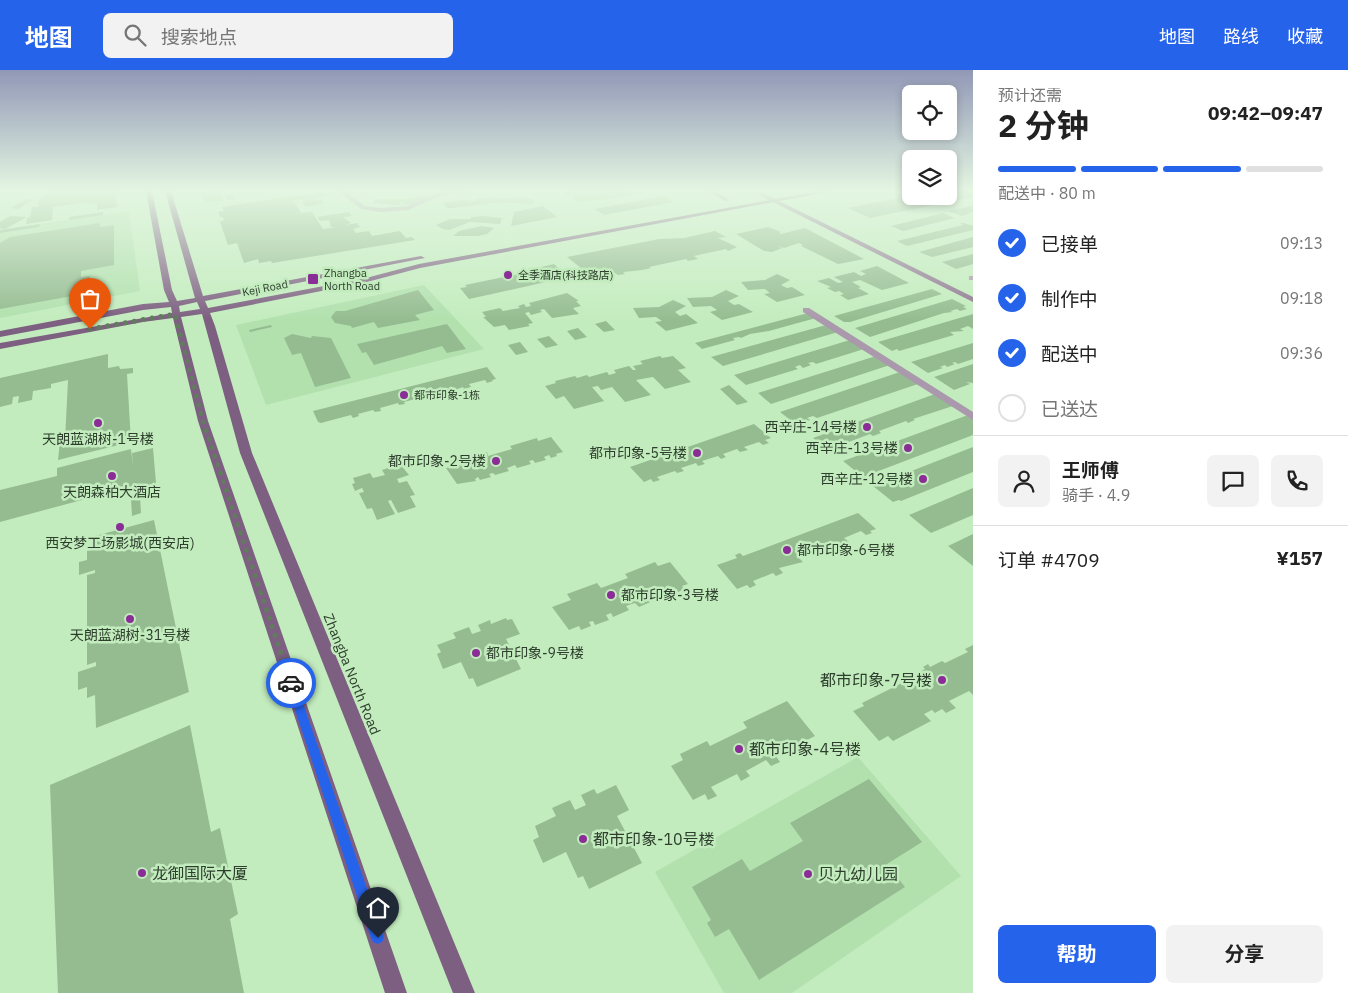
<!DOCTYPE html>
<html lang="zh">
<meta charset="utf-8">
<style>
body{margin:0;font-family:"IBM Plex Sans","Noto Sans SC",sans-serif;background:#f2f2f2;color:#222;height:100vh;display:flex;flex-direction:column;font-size:19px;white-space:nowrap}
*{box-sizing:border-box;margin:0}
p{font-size:16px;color:#767676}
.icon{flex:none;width:28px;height:28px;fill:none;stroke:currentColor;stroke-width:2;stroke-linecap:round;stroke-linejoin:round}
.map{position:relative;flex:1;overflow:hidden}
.side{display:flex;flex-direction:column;background:#fff;width:375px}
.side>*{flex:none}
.fabs{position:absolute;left:902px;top:15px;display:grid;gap:10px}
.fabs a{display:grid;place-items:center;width:55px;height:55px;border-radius:8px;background:#fff;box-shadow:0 2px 8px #0003;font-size:25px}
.pin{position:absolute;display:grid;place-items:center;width:42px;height:42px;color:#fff;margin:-51px -21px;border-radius:50% 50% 50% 0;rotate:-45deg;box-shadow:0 0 5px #0007}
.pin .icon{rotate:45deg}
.courier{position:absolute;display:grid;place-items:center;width:50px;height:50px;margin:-25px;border:4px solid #2563eb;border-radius:50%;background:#fff;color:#222;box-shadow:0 1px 6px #0007}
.summary em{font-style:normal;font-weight:700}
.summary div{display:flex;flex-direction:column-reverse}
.summary{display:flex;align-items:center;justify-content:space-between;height:85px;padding:0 25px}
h1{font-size:32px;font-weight:700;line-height:38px}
.bar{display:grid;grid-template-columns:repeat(4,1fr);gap:8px 5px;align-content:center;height:60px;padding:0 25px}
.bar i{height:6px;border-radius:4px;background:#e0e0e0}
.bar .active{background:#2563eb}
.bar p{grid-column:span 4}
.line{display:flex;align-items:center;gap:12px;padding:0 25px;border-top:1px solid #e0e0e0}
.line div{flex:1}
.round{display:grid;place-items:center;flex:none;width:52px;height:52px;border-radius:8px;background:#f2f2f2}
ol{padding:0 25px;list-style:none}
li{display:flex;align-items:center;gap:15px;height:55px}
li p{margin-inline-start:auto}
li .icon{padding:5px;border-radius:50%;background:#2563eb;color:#fff;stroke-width:4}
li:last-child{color:#767676}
li i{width:28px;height:28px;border:2px solid #e0e0e0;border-radius:50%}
.action{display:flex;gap:10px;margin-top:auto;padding:10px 25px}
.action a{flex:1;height:58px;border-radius:8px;background:#2563eb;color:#fff;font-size:20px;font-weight:700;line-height:58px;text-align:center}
.action a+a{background:#f2f2f2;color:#222}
header{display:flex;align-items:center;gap:30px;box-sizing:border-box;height:70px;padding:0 25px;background:#2563eb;color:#fff}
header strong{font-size:24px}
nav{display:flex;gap:28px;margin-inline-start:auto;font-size:18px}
.search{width:350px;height:45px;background:#f2f2f2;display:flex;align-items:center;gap:12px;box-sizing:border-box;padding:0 18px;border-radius:8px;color:#767676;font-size:19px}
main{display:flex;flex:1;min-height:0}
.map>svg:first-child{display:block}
</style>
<header>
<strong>地图</strong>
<div class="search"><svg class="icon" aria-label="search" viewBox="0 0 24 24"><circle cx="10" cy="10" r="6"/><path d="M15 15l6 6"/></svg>搜索地点</div>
<nav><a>地图</a><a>路线</a><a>收藏</a></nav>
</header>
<main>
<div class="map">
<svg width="973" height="923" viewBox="0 0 973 923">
<rect width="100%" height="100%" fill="#c3ecbe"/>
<path fill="#b2e1ae" d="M129,141L140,221L0,248V160Z
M424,215L484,279L266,335L236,255Z
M858,687L961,806L792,923H724L655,802Z"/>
<path fill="#95bc91" d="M52,121H116L117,137L97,140V133L88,134V132L53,137L52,150L26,154L27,148L30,147L32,137H38L39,129Z
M220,121L224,131L205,132L201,123Z
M578,121H597L600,124L601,123L598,121L648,122L617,128L576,132L572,126H565L562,122Z
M949,121H969L973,123V127L870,148L848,138L911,125L949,126Z
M323,122L326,126L316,128L317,130L322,129L324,133L309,136H305L302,132L306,131L305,129L295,131L292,127Z
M233,123L236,129L227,130L224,124Z
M291,126L301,143L312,142L323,159L336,157H331L329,150L320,151L317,147L349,142L352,146L343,147L351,153L346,155L357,153L360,157L353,159L356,163L369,161L372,166L400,161L406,168L412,167L415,170L272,193L271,191L259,193L258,189L244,193L237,173L228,175L220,152L224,150L223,147H220L218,142L224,141L222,137Z
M424,126L428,128L413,133V134H404L403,131L400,132V135L372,133L376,129H409Z
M664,126L674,132L604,145L595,139Z
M490,127L503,129L522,127L535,130L533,133L529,134L500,132L453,138H448L442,133L460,130L475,131L474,129Z
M27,129H35L18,139L11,138Z
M543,136L557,147L511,156L514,142Z
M973,136V142L962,146L948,141Z
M103,142V145L69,150V147Z
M943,143L955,148L903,161L891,156Z
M10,146L27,147L5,159L0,158V152Z
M484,146L502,148L500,154L470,152L449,160L443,159L436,155L450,149H471V147Z
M100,153V157L114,155V195L81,201V207L90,206L89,223L0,239V173L10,167Z
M960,153H964L973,156V160L907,176L897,171L963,155Z
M40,154L39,157L0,163V160Z
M482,156L494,158L487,164L478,166H453L459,161Z
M768,157L776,160L781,162L779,163L781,164L805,158L864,189L838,194L801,176L803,175L799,173L784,178L776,175L782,178L772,182L764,181L736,164Z
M715,161L726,167L718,168L737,177L728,181L726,179L694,186L698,189L688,191L686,189L649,197L651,198L642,200L623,202L625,204L618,205L615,203L601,209H595L567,187L659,169L684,168Z
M973,167V177L932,187L919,182Z
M973,184V194L956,199L942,192Z
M554,194L563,202L550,205L555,210L469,229L460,218L467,217L465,215L543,199L541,197Z
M877,196L909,213L882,220L860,210L852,212L861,217L858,218L869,224L848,230L840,225L844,224L839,221L835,222L827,218L831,217L817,211L829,208L838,213L843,212L834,207L854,202L861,206L866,204L860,201Z
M777,204L790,210L781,215L787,218L792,217L805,225L777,232L764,224L770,223L765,219L748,220L741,212L765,210Z
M932,219L942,224L850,252H844L834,246Z
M418,220L434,240L415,245L420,250L378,258L374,252L352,258L351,256L335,253L331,247L336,241H345Z
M726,220L739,226L728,231L734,235L739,234L753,242L722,250L710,242L717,240L711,236L693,237L687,228L712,227Z
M567,223L579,231H576L581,236L573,238L579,244L552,248L544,239L540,240L542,242L531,245L529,242L525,243L533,253L528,254L530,256L509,260L505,255L494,257L483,247H486L482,242L500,238L503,241L520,238L518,236L524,234L526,237L531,236L529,233Z
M952,229L966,236L963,237L967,239L960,241L957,239L950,241L953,242L944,243L870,267L855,258Z
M673,230L686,236L675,242L680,246L686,244L698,253L666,261L655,252L662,251L656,247L639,248L633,238L659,237Z
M808,243L816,248L769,261L750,264L741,268L739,267L733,268L735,270L702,279L695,273Z
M973,244V259L968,256L960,259L964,261L950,262L954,265L899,281L897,279L892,281L878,272Z
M606,251L615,260L604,262L595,254Z
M447,254L466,279L447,283L442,276L374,295L366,282L362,283L357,274Z
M271,255L272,257L250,262L249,260Z
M826,255L838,262L723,296L711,287Z
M578,258L587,267L575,270L567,261Z
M292,264L311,268L312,266L331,268L351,308L315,317L301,283L292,285L284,268Z
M549,266L558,275L546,278L537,269Z
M850,270L864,279L816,294L813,292L808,293L811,295L803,298L800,295L795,297L798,299L746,315L734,305Z
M520,272L528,282L516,285L508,275Z
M973,273V289L958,294L955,292L952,293L955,294L947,297L945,295L940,297L943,298L928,303L911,292Z
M108,284V298L119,296L120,299L133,298V303L127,304L131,372L58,390L60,371L65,370L68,310L51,314V318L33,321L32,330L18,333L19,326L13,327L12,334L0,337V308Z
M660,286L662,288L673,286L686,298L678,300L691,312L665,319L653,307L636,310L651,325L625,332L612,317L601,320L598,316L592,317L604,331L574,339L564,326L556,329L545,316L556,313L555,311L575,306L577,308L587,305L589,307L607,302L609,305L616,303L614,300L629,296L633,300H636L633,296L643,294L640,291Z
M876,286L890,295L771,334L758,323Z
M973,294V313L966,312L970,314L954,320L934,307Z
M487,297L496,309L492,310L493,311L487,313L485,310L469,314L471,317L464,319L463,317L444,324L443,322L426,326L428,328L421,330L419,328L404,332L405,334L399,335L398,333L380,338L381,341L375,342L373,340L358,344L359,346L353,348L351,345L321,353L318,352L313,341Z
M900,302L918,314L817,348L813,346L807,348L810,350L801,353L798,350L793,352L780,342Z
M729,315L748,332L737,335L720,319Z
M935,324L953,336L913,349L915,350L908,353L906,351L879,361L881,363L873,366L870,364L846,373L849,375L830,382L813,368Z
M968,345L973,348V365L863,407L843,391Z
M754,354L771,368L765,370L769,373L763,375L759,372L744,377L748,380L740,382L737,379L723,384L726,387L721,389L718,386L702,391L705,394L698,396L696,393L681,398L684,401L677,403L675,401L657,407L660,410L653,412L651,409L644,412L630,397Z
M551,367L563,382L556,384L557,386L551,388L549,385L544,387L546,390L535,393L533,390L529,391L531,394L517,398L515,395L507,398L509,401L495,405L493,403L489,404L491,407L480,410L478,407L475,409L476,411L457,414L446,398L462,394L460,390L487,382L488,386L512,379L510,376L537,368L538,371Z
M973,377V402L901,431L899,430L893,432L873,416Z
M153,378L156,413L134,419V416L0,452V420L57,406V398L131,379L133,396L132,383Z
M400,394L409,405L397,409L399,413L407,411L415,425L410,426L416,437L398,443L391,430L388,431L395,444L377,450L372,438L367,439L359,423L364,422L362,418L355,421L352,414L355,413L353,408L370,403L373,408L385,405L382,400Z
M973,418V445L931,463L909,445Z
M140,427L141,443L132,446L131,429Z
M858,443L876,459L870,461L872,463L866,465L861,461L844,468L849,472L842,475L838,472L823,477L827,481L820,484L816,480L798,487L803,492L779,498L783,503L776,506L773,503L753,511L756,515L750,518L747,515L737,519L717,495L737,488L735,485L740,483L743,486Z
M154,450L189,622L96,658L95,625L87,628V617L78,620V602L96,596V592L87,595V505L95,503V500L79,505V492L87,490V481L95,479V466Z
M973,464V496L948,476Z
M655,492L658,496L670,492L688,514L682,516L685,519L678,522L674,517L669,519L673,524L660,529L656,524L652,526L655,530L639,537L635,533L626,536L629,540L613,547L611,543L606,545L609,550L595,555L593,551L589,552L591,556L581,560L579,556L569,560L552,537L571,530L567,524L597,513L601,518L628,508L625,504Z
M506,548L507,550L512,549L520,564L506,569L521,599L477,617L473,608L469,609L461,592L443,599L437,584L441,582L437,575L456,568L453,563L469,557L472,564L481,561L478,555L490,550L491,554Z
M973,575V625L969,621L949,631L956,638L946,643L942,639L935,643L932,640L924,644L931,651L893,671L888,666L879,671L853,641L864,636L862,633L904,612L905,613L918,608L915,605L925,599L923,597L928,594L930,597L942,591L945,593L968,582L965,579Z
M787,631L815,666L807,670L812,677L805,681L798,673L775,685L780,692L771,696L766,690L746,701L750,706L741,711L737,704L711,717L717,726L708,730L705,724L693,730L671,696L683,690L680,684L707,671L710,676L747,658L743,652Z
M190,655L211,762L220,758L238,844L230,849L244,923H58L50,715Z
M869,709L922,772L887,794L905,817L759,910L729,859L715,867L707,853L711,850L692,817L742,789L750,801L803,771L790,753Z
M616,715L629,740L617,746L642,793L589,819L583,806L578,808L566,782L543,793L533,770L539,767L535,756L556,746L552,738L570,730L575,740L586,735L581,725L594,719L597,724Z"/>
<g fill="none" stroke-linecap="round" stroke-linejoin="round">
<path fill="#aa99ac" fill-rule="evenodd" d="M338,121H345L365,136L381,138L407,136L442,121H468L443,125L408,140L381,142L361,139Z
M969,206H973V210H969Z
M803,238H809L973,342V350L803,242Z"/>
<path fill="#907793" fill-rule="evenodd" d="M707,121H715L730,130L725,131Z
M759,123H763L973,227V232L759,125Z"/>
<path fill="#7d5f81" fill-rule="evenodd" d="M146,121H152L172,220L177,231L195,228L165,121H171L203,226L421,186L425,188L205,231L208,238L366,208L419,194L820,121H833L420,198L367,212L210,243L215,256L252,383L475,923H453L240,383L202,244L181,247L208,351L407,923H385L198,351L173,248L143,252L0,279V273L172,243L171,237L143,240L0,267V261L143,234L169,232L164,220ZM197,232L200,239L180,242L179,236Z"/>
</g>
<linearGradient id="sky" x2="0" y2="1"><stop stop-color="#9198b6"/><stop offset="0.48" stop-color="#e4f6e2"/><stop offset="1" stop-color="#e4f6e2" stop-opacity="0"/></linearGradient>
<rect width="973" height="250" fill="url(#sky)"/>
<path fill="#2563eb" d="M291,608L296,613L384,868L382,872L378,874L373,872L371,868L286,613Z"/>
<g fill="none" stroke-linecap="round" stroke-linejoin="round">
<path stroke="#627b5f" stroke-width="5" stroke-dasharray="0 9" d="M90,259L175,244L203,351L291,613"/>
</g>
<g fill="#8a2d97" stroke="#c3ecbe" stroke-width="2">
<circle cx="508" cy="205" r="5"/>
<rect x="307" y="203" width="12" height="12" rx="2.5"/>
<circle cx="404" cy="325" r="5"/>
<circle cx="98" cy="353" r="5"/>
<circle cx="867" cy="357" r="5"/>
<circle cx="908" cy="378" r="5"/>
<circle cx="697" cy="383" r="5"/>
<circle cx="496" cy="391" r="5"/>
<circle cx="112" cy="406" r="5"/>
<circle cx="923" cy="409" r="5"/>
<circle cx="120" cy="457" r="5"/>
<circle cx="787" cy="480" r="5"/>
<circle cx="611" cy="525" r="5"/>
<circle cx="130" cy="549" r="5"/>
<circle cx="476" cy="583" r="5"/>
<circle cx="942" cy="610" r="5"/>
<circle cx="739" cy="679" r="5"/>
<circle cx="583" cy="769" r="5"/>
<circle cx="142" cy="803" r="5"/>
<circle cx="808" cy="804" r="5"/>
</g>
<g text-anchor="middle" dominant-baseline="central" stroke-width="5" stroke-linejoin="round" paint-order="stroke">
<g font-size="11" fill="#2d3e2c" stroke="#c3ecbe" text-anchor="start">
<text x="324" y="203">Zhangba<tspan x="324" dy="13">North Road</tspan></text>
<text x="518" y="205">全季酒店(科技路店)</text>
<text x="414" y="325">都市印象-1栋</text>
</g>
<g font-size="11" fill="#2d3e2c" stroke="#c3ecbe">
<text transform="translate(265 218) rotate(-11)">Keji Road</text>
</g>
<g font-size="14" fill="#2d3e2c" stroke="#c3ecbe" text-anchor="end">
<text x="857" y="357">西辛庄-14号楼</text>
<text x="98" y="369" text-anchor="middle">天朗蓝湖树-1号楼</text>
<text x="898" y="378">西辛庄-13号楼</text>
<text x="687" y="383">都市印象-5号楼</text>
<text x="486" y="391">都市印象-2号楼</text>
<text x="913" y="409">西辛庄-12号楼</text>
<text x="112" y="422" text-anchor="middle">天朗森柏大酒店</text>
<text x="120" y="473" text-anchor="middle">西安梦工场影城(西安店)</text>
<text x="797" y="480" text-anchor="start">都市印象-6号楼</text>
<text x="621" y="525" text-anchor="start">都市印象-3号楼</text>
<text x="130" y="565" text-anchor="middle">天朗蓝湖树-31号楼</text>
<text x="486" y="583" text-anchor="start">都市印象-9号楼</text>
</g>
<g font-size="14" fill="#2d3e2c" stroke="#c3ecbe">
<text transform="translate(352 604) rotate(68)">Zhangba North Road</text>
</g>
<g font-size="16" fill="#2d3e2c" stroke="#c3ecbe" text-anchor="start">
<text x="932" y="610" text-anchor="end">都市印象-7号楼</text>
<text x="749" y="679">都市印象-4号楼</text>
<text x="593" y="769">都市印象-10号楼</text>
<text x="152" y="803">龙御国际大厦</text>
<text x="818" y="804">贝九幼儿园</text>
</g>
</g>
</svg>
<div class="fabs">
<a><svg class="icon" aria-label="locate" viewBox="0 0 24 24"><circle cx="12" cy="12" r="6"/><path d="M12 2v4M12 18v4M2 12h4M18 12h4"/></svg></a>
<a><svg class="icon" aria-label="layers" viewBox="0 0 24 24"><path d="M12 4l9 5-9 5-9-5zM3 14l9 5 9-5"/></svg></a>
</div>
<div class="pin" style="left:90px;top:259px;background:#ea580c"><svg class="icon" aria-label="bag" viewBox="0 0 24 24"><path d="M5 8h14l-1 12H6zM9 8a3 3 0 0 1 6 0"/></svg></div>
<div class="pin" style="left:378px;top:868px;background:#1f2937"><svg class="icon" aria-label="home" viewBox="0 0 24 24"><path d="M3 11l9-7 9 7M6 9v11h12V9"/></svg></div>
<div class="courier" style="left:291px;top:613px"><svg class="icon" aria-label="car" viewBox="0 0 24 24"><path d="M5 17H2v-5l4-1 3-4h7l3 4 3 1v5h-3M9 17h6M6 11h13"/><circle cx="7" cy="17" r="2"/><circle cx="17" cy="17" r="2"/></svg></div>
</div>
<section class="side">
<div class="summary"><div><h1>2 分钟</h1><p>预计还需</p></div><em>09:42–09:47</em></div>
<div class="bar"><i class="active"></i><i class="active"></i><i class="active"></i><i></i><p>配送中 · 80 m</p></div>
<ol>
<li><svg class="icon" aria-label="check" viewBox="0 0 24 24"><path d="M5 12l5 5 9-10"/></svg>已接单<p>09:13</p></li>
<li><svg class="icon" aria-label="check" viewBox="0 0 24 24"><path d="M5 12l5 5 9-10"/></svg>制作中<p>09:18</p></li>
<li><svg class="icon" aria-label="check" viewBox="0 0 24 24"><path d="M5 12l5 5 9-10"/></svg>配送中<p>09:36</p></li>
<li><i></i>已送达</li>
</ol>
<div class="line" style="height:90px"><a class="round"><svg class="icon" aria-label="person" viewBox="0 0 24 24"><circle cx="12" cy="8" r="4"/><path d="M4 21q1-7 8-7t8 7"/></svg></a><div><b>王师傅</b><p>骑手 · 4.9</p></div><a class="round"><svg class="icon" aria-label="chat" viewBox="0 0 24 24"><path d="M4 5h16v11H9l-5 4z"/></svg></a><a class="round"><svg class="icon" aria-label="phone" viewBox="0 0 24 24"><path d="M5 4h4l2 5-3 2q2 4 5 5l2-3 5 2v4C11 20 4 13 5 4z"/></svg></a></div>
<div class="line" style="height:65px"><div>订单 #4709</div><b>¥157</b></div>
<div class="action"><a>帮助</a><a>分享</a></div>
</section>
</main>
